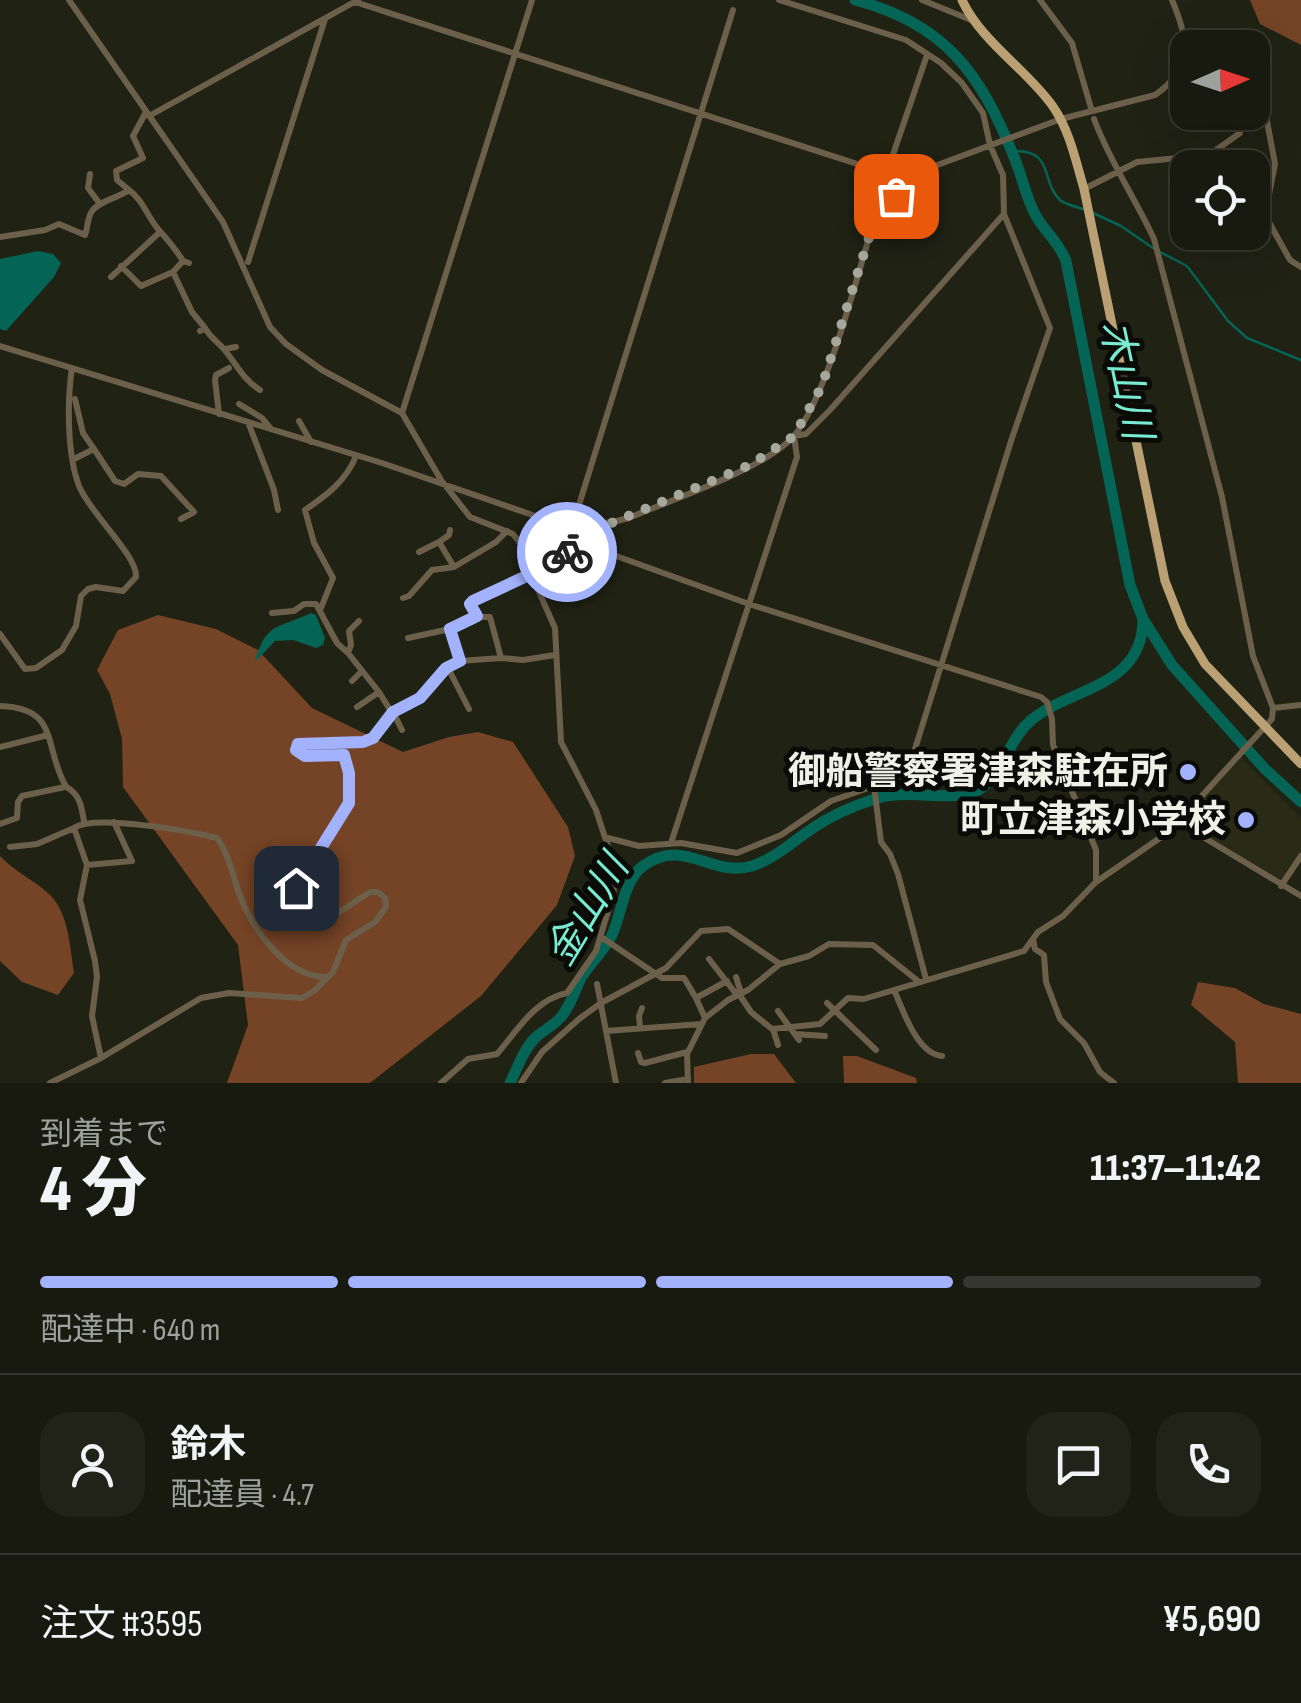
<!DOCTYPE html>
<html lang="ja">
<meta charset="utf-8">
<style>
body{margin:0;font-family:"Sofia Sans Condensed","Noto Sans JP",sans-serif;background:#212318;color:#f1f3f6;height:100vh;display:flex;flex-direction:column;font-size:38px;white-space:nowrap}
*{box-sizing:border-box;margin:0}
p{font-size:32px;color:#9fa19e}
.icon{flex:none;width:55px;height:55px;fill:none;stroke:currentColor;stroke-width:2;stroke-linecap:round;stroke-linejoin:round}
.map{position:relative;height:1083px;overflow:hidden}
.side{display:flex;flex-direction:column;background:#181a0f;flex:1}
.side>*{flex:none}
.needle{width:65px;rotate:87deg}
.controls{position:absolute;left:1170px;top:30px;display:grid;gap:20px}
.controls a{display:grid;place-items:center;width:100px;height:100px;border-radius:20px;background:#181a0f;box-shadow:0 10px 40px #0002,0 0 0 2px #36382f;font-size:50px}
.pin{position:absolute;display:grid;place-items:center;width:85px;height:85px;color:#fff;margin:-42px;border-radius:20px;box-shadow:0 5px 15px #0006}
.courier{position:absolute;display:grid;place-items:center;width:100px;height:100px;margin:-50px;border:8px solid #a2b2fd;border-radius:50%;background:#fff;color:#222;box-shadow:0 2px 12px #0007}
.summary em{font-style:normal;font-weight:800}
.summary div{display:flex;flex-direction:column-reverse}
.summary{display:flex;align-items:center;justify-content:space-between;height:170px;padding:0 40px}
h1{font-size:65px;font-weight:800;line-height:75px}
.bar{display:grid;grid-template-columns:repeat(4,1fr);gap:15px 10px;align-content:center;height:120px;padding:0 40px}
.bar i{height:12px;border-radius:8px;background:#36382f}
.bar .current{background:#a2b2fd}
.bar p{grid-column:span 4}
.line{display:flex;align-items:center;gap:25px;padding:0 40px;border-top:2px solid #36382f}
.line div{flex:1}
.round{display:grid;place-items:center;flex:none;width:105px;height:105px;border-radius:30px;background:#212318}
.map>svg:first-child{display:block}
</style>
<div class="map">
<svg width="1301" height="1083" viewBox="0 0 1301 1083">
<rect width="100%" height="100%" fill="#202214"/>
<path fill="#292b17" d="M1241,758L1301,818V852L1280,884L1194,829L1190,822L1194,809Z"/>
<path fill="#754326" d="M1250,0H1301V45L1260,24Z
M158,615L216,629L258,650L312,708L403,752L449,737L478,732L513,742L568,827L575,856L557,905L481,996L370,1083H227L248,1025L238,945L123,787L122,739L110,694L97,670L118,630Z
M0,856C16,873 38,882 51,896C69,915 70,948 74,973L58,995L22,982L0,961Z
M1198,982L1235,988L1264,1004L1301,1014V1083H1238L1235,1042L1191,1005Z
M751,1054H774L796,1083H694V1067Z
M843,1056H857L916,1078L917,1083H844Z"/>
<path fill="#046455" d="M38,251L53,254L61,263L54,277L6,331L0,329V259Z
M311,613L316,615L325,638L323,645L316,648L293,640L275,641L255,662C266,622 277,629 311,613Z"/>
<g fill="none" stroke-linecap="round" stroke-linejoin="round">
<path stroke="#046455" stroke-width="2.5" d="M1012,151C1055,149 1040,181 1060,200C1064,204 1077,207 1083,209
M1091,212L1121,226L1153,248
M1160,252L1187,266L1228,321L1247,338L1301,360"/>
<path stroke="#046455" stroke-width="11" d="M855,0C946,24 981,74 1014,157C1022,175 1026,199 1036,216C1045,232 1059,242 1066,261L1130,585L1143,619L1172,665L1265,769L1301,802
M510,1083C518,1067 523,1050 536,1037C544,1030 553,1026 560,1018C571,1006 574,992 581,978C590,963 605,950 612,935C622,914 623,881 643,866C684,836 711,878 752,866C774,859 791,843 810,830C830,816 855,805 878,798C905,789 956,802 977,791C1002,777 1007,744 1026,725C1063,687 1143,691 1143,619"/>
<path stroke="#6d604a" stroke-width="6" d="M69,0L223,222L270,327L286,344L322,370L402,413L441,480L470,517L513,534L524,548L531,574L473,601L470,604L477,615
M922,0L976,22
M1040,0L1072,43L1091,108
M355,2L910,181
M1252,78L1259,82L1261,89L1275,164L1265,215L1290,260L1301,267
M149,116L358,0
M90,174L88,188L100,204
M886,175L926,58
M1084,189L1137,162L1209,155L1240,133L1242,112
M129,190C143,200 147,216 158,229C168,240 175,248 183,261L189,263
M0,237L45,230L59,224L85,235C88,228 87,218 92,211C99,201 118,198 129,190L117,180L116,171L143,158L133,136L146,112
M248,262L325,19
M121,266L141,286L173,272L183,261
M173,272L192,312L205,328
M111,277L160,232
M200,331L205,328C211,339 220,343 227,353C238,367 244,380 260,390
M0,346L382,463L547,520C576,527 601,526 629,518C675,498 751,474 788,442C824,411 856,278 872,228L881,212L924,170L1061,119L1155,95C1194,68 1189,40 1172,0
M225,349L236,347
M75,399L83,433L94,449
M239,404L262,418L271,429
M402,413L532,0
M219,414L215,380L216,375L229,368
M299,421L311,442
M248,422L274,490L278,510
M74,459L94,449L115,481L124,484L138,474L161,476L194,512L181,519
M439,542L449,535L450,530
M583,544L749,604L1041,697L1047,702L1052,719L1053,745L1096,850V882
M419,552L439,542L454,567L496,542L507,531
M564,553L733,10
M403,598L409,596L432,570L454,567
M321,608L333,578L314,543L305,510C327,495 346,481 356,456
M272,613L294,611L304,604H316L337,643L348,653
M359,621L349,631L351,645L348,653L379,692
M450,629L469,617H490L501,658
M0,634L25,669L36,668L62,650L76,626L81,596L88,589L96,587L123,591L136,577C138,556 89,512 79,486C67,454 67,401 72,368
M408,638L450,629L460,661
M448,668L469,709
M352,681L362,671
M0,706C57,708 44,741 63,781C68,791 66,785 73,792C81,799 82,811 84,821
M357,707L379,692L392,713
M1273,708L1301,705
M393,712L402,730
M0,747L48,735
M874,786L881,842L890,854L898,874L926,979
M1186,820L1193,831L1301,896
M0,824L17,818L18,802L22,796L65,787
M608,838L639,846L681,843L737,853L781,835L831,801L874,786L905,781L1012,438L1050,328L1004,214L1003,175L990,145L983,113L962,83L941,63L906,40L779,0
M671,843L797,457L794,436L806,434L830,410L1003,215
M10,847L37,844L74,828
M87,865L132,861L114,822
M1281,886L1301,856
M601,937L662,978H684L696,998
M1033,939L1035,949L1044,955L1046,982L1060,1019L1084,1043L1100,1072L1114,1083
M709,959L737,995
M736,977L741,993
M597,984L606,1031L701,1024
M894,990C903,1010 917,1054 942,1056
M739,994L751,1012L772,1029L820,1024L848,998L864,999L1024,951L1038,932L1063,916L1096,882L1186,820L1199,799L1272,719L1273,708L1253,656L1222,497L1154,239C1134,196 1111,164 1094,119
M827,1003L876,1050
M778,1011L799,1040
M705,1018L696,998L727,981
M640,1028L639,1016L642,1008
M773,1029L778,1045
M606,1031L616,1083
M795,1034L825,1036
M638,1053L641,1062L645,1063L687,1052
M101,1058L92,1016L97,977L95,961L80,900L87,865L74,828C95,814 189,831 217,838C229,854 233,877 240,896C253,930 287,978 327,977
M50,1083L101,1058L201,998L229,993L302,998L314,991L333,972L346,940L375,922L386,907L385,898L378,892H370L333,916L309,920C296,912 291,902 296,888L349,803V773L344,755L305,756L296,750L298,745L368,741L388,717L421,697L441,673L460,661L501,658L523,660L555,655
M441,1083L468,1059L497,1054C517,1031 535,999 567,993L596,951L613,895L616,871L596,810L561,742L555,628L531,574L606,526
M521,1083L542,1052L579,1019L601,1003L666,968L701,931L728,929L780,964
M665,1083L688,1079
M688,1083L687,1054L705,1018L728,1000L748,990L780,964L809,956L829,944L873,945L918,981"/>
<path stroke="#baa072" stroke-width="9" d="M962,0C982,43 1028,70 1054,108C1070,132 1076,162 1084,189L1165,581L1183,627L1205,664L1301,764"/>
</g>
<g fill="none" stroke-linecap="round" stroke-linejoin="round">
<path stroke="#a7a89d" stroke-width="10" stroke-dasharray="0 18" d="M567,552L609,524L750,465L794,436L822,386L872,228L881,212L896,196"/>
<path stroke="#a2b2fd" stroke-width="12" d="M296,888L349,803V773L344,755L305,756L296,750L298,744L363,742L373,738L393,712L420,698L446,668L460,661L450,629L477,616L470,604L473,601L531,574L567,552"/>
</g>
<g fill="#a2b2fd" stroke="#0a0b06" stroke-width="4">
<circle cx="1188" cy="772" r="10"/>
<circle cx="1246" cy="820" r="10"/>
</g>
<g text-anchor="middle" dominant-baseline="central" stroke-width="10" stroke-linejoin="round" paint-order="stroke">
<g font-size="38" font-weight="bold" fill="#eff0e7" stroke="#0a0b06" text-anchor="end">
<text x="1168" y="772">御船警察署津森駐在所</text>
<text x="1226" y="820">町立津森小学校</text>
</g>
<g font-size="40" font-style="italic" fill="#78ebd2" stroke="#0a0b06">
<text transform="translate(1125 380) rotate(78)">木山川</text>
<text transform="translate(588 911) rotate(-59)">金山川</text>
</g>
</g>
</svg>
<div class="controls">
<a><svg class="needle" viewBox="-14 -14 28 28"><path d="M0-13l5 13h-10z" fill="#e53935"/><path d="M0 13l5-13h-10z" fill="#9fa19e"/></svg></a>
<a><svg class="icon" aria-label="locate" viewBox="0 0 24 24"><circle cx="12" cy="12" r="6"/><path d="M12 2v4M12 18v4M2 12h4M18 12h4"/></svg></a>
</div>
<div class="pin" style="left:896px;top:196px;background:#ea580c"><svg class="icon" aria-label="bag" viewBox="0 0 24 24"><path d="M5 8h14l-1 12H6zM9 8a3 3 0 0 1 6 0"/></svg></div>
<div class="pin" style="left:296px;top:888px;background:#1f2937"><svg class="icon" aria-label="home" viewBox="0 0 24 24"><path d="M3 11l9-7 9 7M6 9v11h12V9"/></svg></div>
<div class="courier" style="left:567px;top:552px"><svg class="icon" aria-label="bike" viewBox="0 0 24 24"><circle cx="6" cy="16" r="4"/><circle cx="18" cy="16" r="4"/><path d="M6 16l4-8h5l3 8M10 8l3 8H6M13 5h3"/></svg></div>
</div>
<section class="side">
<div class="summary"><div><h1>4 分</h1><p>到着まで</p></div><em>11:37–11:42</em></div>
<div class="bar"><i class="current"></i><i class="current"></i><i class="current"></i><i></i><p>配達中 · 640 m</p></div>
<div class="line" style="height:180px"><a class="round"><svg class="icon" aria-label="person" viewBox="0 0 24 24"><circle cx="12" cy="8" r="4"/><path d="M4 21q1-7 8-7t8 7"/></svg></a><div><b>鈴木</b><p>配達員 · 4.7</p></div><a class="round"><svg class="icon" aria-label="chat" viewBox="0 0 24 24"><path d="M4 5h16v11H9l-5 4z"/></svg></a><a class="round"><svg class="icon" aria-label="phone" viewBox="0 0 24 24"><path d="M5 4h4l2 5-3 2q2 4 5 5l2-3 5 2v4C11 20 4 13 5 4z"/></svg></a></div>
<div class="line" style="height:130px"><div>注文 #3595</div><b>¥5,690</b></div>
</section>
